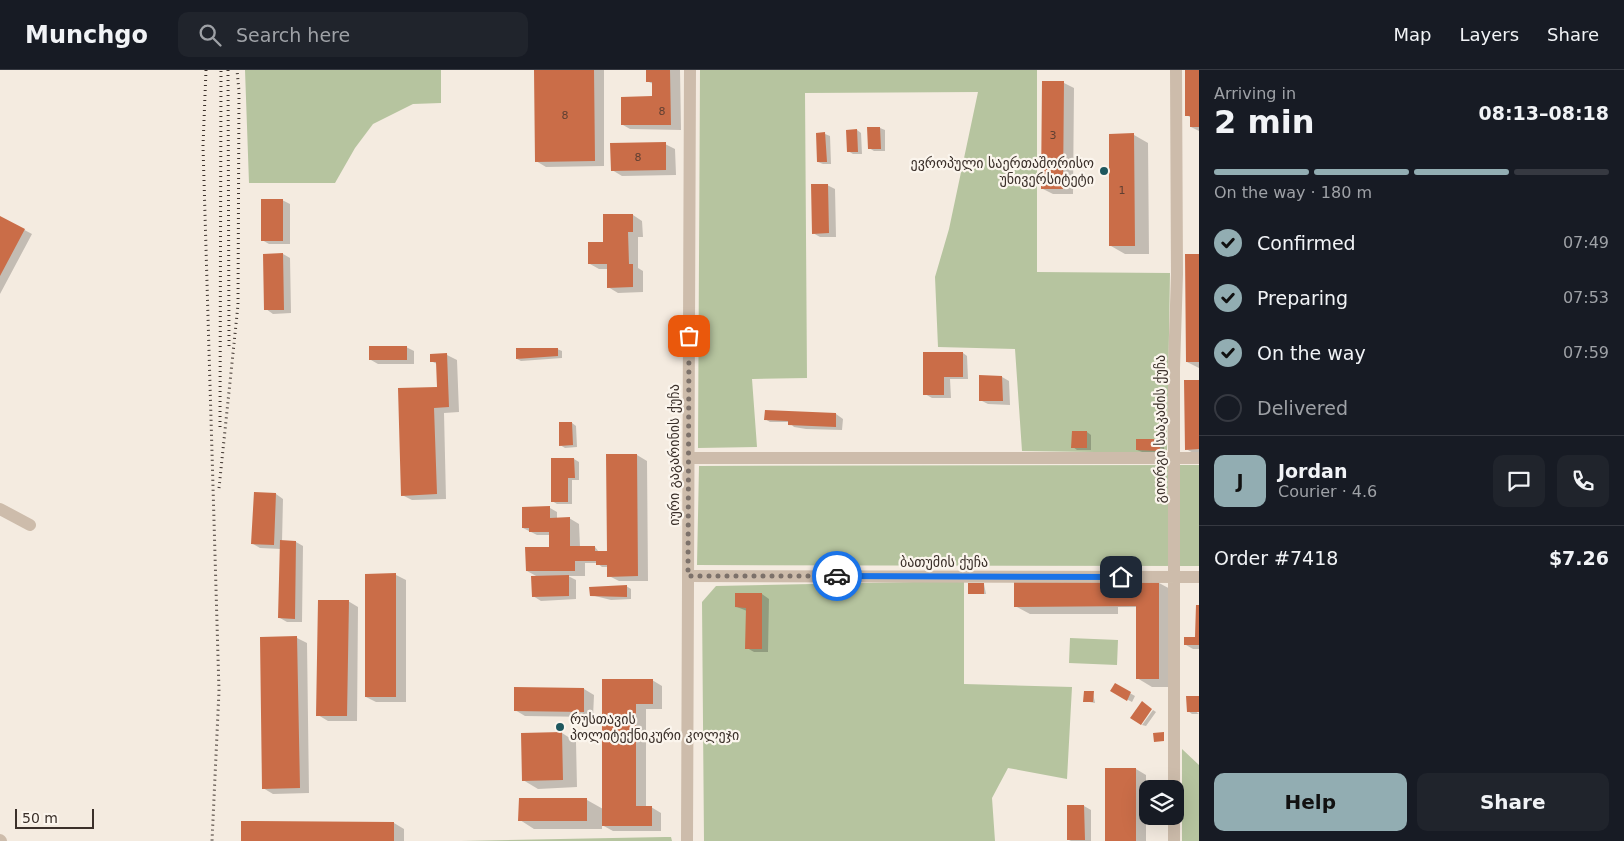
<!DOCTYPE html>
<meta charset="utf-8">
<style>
body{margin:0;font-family:"DejaVu Sans","Noto Sans Georgian",sans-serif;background:#20242c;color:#f1f3f6;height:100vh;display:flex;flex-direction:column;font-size:19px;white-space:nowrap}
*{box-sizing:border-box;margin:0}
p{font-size:16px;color:#9ea1a6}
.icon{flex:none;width:28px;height:28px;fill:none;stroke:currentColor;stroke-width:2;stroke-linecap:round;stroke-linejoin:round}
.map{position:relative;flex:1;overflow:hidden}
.side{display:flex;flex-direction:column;background:#171b24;width:425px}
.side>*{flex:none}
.buttons{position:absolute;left:1139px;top:710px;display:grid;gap:10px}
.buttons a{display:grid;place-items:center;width:45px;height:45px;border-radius:10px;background:#171b24;box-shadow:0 5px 20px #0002;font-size:25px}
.scale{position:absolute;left:15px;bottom:12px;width:79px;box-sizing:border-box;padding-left:5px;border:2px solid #3b302a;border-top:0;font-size:14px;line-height:18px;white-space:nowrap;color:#3b302a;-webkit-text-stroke:4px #fbf5ed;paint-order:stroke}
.pin{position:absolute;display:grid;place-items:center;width:42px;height:42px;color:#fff;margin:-21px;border-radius:10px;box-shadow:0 2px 8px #0006}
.courier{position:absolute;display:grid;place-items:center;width:50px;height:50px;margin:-25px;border:4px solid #1a73e8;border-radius:50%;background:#fff;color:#222;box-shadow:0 1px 6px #0007}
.overview em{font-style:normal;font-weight:600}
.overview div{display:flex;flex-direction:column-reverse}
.overview{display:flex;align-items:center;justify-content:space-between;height:85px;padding:0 15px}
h1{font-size:32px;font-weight:600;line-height:38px}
.bar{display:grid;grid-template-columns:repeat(4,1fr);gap:8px 5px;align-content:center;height:60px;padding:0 15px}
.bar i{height:6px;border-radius:4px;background:#363941}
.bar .active{background:#92adb2}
.bar p{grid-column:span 4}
.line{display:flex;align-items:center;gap:12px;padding:0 15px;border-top:1px solid #363941}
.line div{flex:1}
.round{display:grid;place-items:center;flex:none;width:52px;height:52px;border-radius:10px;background:#20242c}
ol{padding:0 15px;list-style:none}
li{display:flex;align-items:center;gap:15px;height:55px}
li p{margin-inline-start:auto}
li .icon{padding:5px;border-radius:50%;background:#92adb2;color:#111;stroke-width:4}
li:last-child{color:#9ea1a6}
li i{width:28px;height:28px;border:2px solid #363941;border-radius:50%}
.button{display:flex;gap:10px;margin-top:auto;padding:10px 15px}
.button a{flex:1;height:58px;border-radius:10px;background:#92adb2;color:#111;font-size:20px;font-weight:600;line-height:58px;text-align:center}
.button a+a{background:#20242c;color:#f1f3f6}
header{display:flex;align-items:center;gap:30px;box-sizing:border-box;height:70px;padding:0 25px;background:#171b24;border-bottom:1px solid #363941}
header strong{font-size:24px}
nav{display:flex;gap:28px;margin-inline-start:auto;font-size:18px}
.search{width:350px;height:45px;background:#20242c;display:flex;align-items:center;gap:12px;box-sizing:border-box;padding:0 18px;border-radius:10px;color:#9ea1a6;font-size:19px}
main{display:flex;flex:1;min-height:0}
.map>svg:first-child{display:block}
</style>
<header>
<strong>Munchgo</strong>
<div class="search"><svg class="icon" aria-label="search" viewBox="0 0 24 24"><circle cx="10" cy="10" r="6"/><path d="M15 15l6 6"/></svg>Search here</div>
<nav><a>Map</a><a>Layers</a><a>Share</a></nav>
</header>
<main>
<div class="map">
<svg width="1199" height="771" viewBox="0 0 1199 771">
<rect width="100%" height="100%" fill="#f4ebe0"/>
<path fill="#b6c49f" d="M245,0H441V33L413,34L373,54L355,78L335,113H249Z
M700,0H1037V202L1170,203L1167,383L1022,381L1015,279L938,277L935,207L949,159L978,22L805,23L807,308L752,309L757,377L698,378Z
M1199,395V496L697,495L699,396Z
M964,511V614L1072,617L1067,709L1008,698L992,728L995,771H704L702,532L716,516Z
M1070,568L1118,570L1117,595L1069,593Z
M1182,679L1199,695V771H1182Z
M671,767L672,771H461L665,767Z"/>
<path fill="#0003" d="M535,0H604V96L546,97L536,91Z
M647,0H680L681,60L630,59L623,55L652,28L653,14L647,11Z
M1186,0H1199V61L1191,57V48L1187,45Z
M1064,13L1074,18L1073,124H1053L1043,119Z
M880,58L885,60V81H874L869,78Z
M857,60L861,63L862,84H853L848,81Z
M817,64H825L830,66L831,94H823L818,92Z
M1134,65L1148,73L1149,184H1125L1111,176Z
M665,74L675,79L676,105L622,106L612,100Z
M827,115L835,119L836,167H820L813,163Z
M282,130L290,134V174H269L262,170Z
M633,145L642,151L643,167H638V198L643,201V222L618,223L608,217V199H599L590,194L604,173Z
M0,147L32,164L0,224Z
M283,184L290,188L291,243L273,244L266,239Z
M1199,185V298L1187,292Z
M406,277L414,281V294H378L371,290Z
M557,279L562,281V288L521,291L517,289Z
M963,283L967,286L968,309H950L951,328H932L925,324Z
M447,285L457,290L459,342L444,343L446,429L412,430L402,425L438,318L437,294L431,291Z
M1002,307L1009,311L1010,335L988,334L980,330Z
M1199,311V386L1186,379Z
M836,344L843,349L842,360L806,359L794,357L789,352H770L765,349Z
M572,353L576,356L577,377L565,378L560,375Z
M1087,362L1091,365V380H1077L1073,377Z
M1160,371L1164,373V383L1142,382L1137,380Z
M637,385L647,391L648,511H619L609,506V497H602L597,493H585V506H568L576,510V529L541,531L533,526L538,507L527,501L550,478V465H537L523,458L550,438L557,442V449L569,448L579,454L580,477H595L599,482H607Z
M552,389H574L579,392V410H572V434H557L552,431Z
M255,424H276L283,429L282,472H296L303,476L302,552H287L280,548L281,479L260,478L253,474Z
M396,505L406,510V632H376L366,627Z
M1103,513L1113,518L1137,520L1159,513L1174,521L1173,617H1152L1137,608V537H1118V544H1030L1015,536Z
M984,514L986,524H971Z
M626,516L631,519V529L611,530L591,525Z
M737,524H762L769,529L768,582H754L747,578V541L737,537Z
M348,531L358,537L357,651H328L318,645Z
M1199,536V579H1193L1186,575L1196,569Z
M297,568L307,573L309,723L273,724L263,718Z
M603,610H652L662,616V639H646V737H651L661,743V761H613L602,755V759H534L520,750L587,730L603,739Z
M1115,615L1135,626L1132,632L1112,621Z
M584,619L594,625L593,647L525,646L515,640Z
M1093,623L1095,633L1084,631Z
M1199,627V640H1194L1199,644H1192L1188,641Z
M1153,640L1156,642L1146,656L1142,655Z
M562,663L576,672L577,717L538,719L523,710Z
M1136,699L1146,705V771H1107Z
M1084,736L1091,740V771H1071L1069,770Z
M394,753L404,759V771H242Z"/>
<path fill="#ca6d48" d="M534,0H594L595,91L535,92Z
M646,0H670L671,55H621V27L652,26V12H646Z
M1185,0H1199V57H1190V46H1185Z
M1042,11H1064L1063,119H1041Z
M867,57H880L881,79H868Z
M857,59L858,82H847L846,60Z
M825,62L827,92H817L816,63Z
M1134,63L1135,176H1109V64Z
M666,72V100L611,101L610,73Z
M811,114H828L829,163L812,164Z
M261,129H283V171H261Z
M603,144H633V162H628L629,194H633V217L607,218V194H588V172H603Z
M0,146L25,159L0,206Z
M283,183L284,240H264L263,184Z
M1185,184H1199V292H1186Z
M369,276H407V290H369Z
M516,278H558V286L516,289Z
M923,282H963V307H944V325H923Z
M447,283L449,337L434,338L437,424L401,426L398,318L437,317L436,292H430V284Z
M979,305L1002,306L1003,331H979Z
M1184,310H1199V379L1185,380Z
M765,340L836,343V357L788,355V351L764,350Z
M559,352H572L573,375L559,376Z
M1072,361H1087V378H1071Z
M1136,369H1160V381L1136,380Z
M606,384H637L638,506L607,507V495H596V491H575V501H526L525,477H549V462H529V458H522V437L550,436V448L570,447V476H595V481H607Z
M551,388H574L575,408H568V432H551Z
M254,422L276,423L274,475L251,474Z
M280,470L296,471L295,549L278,548Z
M396,503V627H365V504Z
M569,505V526L532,527L531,506Z
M1014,511H1103V517H1136V511H1159V609H1136V536L1014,537Z
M968,513H984V524H968Z
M627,515V527L590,526L589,517Z
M735,523H762V579H745L746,538L735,537Z
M318,530H349L347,646H316Z
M1196,535H1199V575H1184V567H1195Z
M297,566L300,718L262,719L260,567Z
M602,609H653V634H636V736H652V756H602Z
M1115,613L1131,622L1127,631L1110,621Z
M514,617L584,618V642L514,641Z
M1084,621H1094L1093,632H1083Z
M1186,626H1199V642H1187Z
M1142,631L1152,639L1141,655L1130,648Z
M562,662L563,710L522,711L521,663Z
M1164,662V671L1154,672L1153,663Z
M1105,698H1136V771H1105Z
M519,728H587V751H518Z
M1067,735H1084L1085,770H1067Z
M241,751L394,752V771H241Z"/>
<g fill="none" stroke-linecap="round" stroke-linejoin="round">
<path stroke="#cdbcab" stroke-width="12" d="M689,388H1199
M0,439L30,455
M688,506L1199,507
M1174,719V298L1177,204L1176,0
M0,770L1,771
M1174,771V746"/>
<path stroke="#cdbcab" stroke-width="12" d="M687,771L690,0"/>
<path stroke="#3b302a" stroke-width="3" stroke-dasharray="1 4" stroke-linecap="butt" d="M206,0L203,76L219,621L212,771
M228,0L229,278
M220,357L221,0
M219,418L238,235L239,21L237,0"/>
</g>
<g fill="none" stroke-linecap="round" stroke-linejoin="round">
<path stroke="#7c716a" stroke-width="5" stroke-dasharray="0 9" d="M689,266L688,506H837"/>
<path stroke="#1a73e8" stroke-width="6" d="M837,506L1121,507"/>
</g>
<g fill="#1e575e" stroke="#fbf5ed" stroke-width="2">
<circle cx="1104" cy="101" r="5"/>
<circle cx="560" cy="657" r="5"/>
</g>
<g text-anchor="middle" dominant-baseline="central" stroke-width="4.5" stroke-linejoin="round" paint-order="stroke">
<g font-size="11" fill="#5f3f32">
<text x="662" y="41">8</text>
<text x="565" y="45">8</text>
<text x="1053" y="65">3</text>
<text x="638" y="87">8</text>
<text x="1122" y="120">1</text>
</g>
<g font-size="14" fill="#3b302a" stroke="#fbf5ed" text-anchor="end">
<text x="1094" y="93">ევროპული საერთაშორისო<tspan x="1094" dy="16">უნივერსიტეტი</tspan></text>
<text x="570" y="649" text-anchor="start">რუსთავის<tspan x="570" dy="16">პოლიტექნიკური კოლეჯი</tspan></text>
</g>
<g font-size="14" fill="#3b302a" stroke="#fbf5ed">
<text transform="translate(1160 359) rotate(-90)">გიორგი სააკაძის ქუჩა</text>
<text transform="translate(674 385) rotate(-90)">იური გაგარინის ქუჩა</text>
<text x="944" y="492">ბათუმის ქუჩა</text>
</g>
</g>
</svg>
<div class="buttons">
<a><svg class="icon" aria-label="layers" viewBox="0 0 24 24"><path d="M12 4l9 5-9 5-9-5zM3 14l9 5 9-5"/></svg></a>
</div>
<div class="scale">50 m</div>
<div class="pin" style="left:689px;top:266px;background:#ea580c"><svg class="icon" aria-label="bag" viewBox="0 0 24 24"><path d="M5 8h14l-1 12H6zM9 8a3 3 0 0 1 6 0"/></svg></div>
<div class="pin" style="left:1121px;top:507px;background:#1f2937"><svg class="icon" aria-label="home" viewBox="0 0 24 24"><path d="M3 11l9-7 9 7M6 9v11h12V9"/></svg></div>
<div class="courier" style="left:837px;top:506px"><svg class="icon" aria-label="car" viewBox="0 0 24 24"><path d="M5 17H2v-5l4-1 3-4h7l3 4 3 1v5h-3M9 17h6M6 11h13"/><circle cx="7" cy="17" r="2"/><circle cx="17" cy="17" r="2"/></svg></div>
</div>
<section class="side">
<div class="overview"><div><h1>2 min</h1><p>Arriving in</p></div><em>08:13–08:18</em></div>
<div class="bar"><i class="active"></i><i class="active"></i><i class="active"></i><i></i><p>On the way · 180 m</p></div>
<ol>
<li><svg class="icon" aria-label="check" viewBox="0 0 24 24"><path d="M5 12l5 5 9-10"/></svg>Confirmed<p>07:49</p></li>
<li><svg class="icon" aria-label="check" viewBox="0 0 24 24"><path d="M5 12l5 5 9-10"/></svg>Preparing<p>07:53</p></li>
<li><svg class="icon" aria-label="check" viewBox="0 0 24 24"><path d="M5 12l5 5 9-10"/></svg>On the way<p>07:59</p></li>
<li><i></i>Delivered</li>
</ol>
<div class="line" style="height:90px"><b class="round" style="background:#92adb2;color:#111">J</b><div><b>Jordan</b><p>Courier · 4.6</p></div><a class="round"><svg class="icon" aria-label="chat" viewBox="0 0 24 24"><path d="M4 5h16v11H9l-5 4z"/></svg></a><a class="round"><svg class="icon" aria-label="phone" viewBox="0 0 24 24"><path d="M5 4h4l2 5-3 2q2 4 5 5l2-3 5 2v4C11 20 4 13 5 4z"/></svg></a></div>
<div class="line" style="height:65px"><div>Order #7418</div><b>$7.26</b></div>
<div class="button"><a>Help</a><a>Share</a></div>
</section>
</main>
